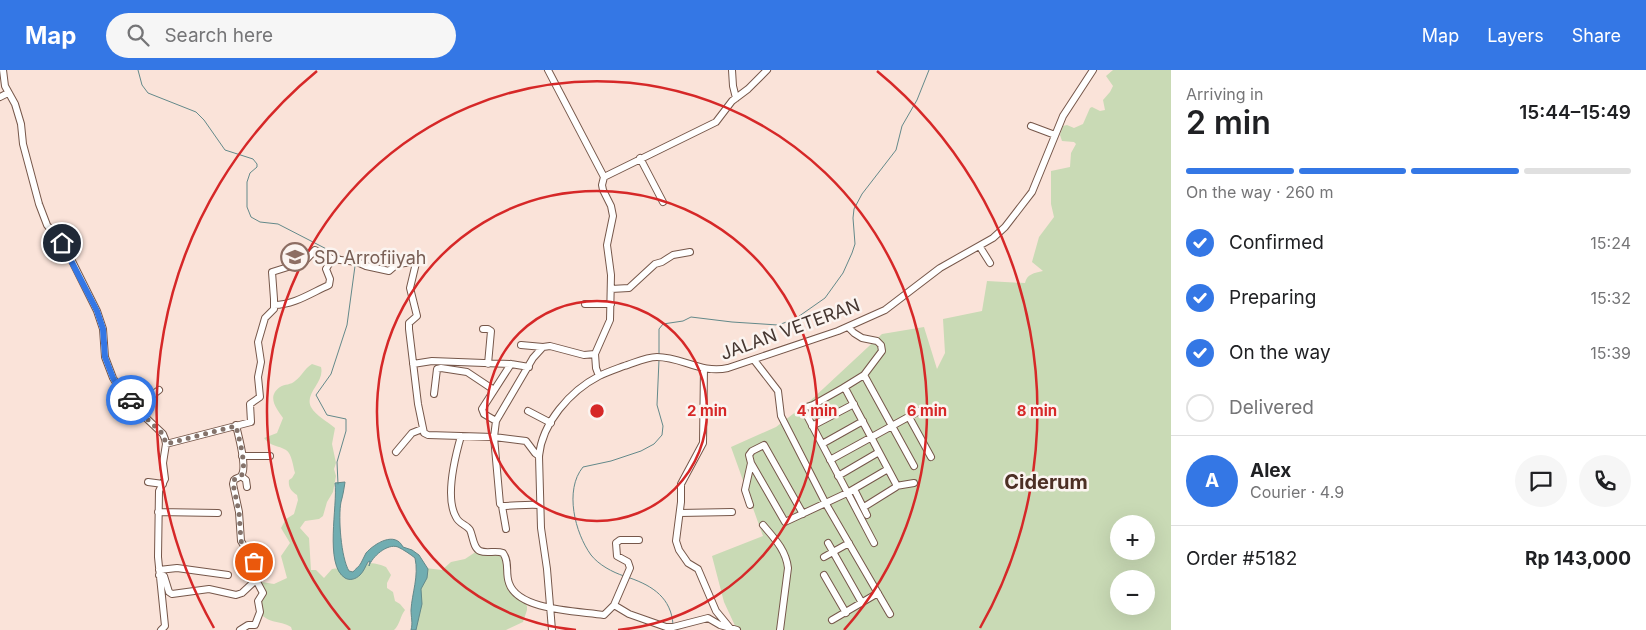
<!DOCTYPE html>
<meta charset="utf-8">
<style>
body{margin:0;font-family:Inter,sans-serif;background:#f6f6f6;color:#202124;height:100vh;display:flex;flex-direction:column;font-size:19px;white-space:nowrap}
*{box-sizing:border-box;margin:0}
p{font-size:16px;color:#757577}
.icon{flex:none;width:28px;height:28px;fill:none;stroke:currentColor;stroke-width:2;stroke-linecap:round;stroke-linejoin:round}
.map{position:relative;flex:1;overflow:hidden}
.side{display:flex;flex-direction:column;background:#fff;width:475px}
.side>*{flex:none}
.fabs{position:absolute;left:1110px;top:445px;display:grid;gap:10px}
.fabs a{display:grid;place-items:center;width:45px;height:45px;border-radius:50%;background:#fff;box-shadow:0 5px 20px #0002;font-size:25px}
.pin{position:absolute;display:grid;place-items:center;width:42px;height:42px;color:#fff;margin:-21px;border:2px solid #fff;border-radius:50%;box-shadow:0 1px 5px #0007}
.courier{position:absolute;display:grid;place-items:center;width:50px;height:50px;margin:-25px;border:4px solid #3477e5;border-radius:50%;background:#fff;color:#222;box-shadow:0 1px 6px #0007}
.headline em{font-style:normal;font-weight:600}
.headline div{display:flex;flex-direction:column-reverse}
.headline{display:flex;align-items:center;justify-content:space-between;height:85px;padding:0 15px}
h1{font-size:32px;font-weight:600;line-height:38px}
.bar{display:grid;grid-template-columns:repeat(4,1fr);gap:8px 5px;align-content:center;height:60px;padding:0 15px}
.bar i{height:6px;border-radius:4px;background:#e0e0e0}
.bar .current{background:#3477e5}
.bar p{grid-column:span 4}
.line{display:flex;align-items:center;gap:12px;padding:0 15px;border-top:1px solid #e0e0e0}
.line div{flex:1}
.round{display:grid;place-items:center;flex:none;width:52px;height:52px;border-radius:26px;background:#f6f6f6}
ol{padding:0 15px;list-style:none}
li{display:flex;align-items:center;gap:15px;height:55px}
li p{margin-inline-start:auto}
li .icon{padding:5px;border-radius:50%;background:#3477e5;color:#fff;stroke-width:4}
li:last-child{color:#757577}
li i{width:28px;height:28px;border:2px solid #e0e0e0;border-radius:50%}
header{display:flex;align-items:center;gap:30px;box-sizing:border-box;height:70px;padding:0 25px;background:#3477e5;color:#fff}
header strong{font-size:24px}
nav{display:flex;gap:28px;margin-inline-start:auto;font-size:18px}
.search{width:350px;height:45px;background:#f6f6f6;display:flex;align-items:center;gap:12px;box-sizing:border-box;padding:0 18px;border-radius:28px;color:#757577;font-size:19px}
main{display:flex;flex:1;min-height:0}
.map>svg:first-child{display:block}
</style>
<header>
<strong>Map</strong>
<div class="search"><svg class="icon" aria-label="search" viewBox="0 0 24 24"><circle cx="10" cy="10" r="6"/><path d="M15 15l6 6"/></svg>Search here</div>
<nav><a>Map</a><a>Layers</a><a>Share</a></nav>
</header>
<main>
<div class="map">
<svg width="1171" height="560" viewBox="0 0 1171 560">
<rect width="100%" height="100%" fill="#fae3d9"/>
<path fill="#c9dab5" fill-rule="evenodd" d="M1113,0H1171V560H737L724,532L712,486L763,466L731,377L776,357L810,331L882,264L924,257L937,299L945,283L943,249L982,241L987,211L1025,213C1027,204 1034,203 1043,201L1032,192L1039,167L1054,147L1051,134V101L1070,97L1071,83L1076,74L1074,72L1062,71L1060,65L1063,56L1067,55L1074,58L1083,54L1090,38L1092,37L1100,41L1105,40L1103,30L1110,22L1113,16L1106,6ZM1119,454H1146V481H1119ZM1119,509H1146V536H1119Z
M312,294L321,297C325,312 304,323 311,337C316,346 327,351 335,358L332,374L336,393L334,399L336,406L333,422L327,432L323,446L319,449L305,451L300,458L309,468L311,500H316L324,508L332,499L339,498L350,507C365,495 366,489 386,497L391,505L387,513V518L393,522L395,531L400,534L405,540C400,546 400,555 394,560H292L291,557C280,550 265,554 259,540L262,530L260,516L262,512L274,514L287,508L281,486L290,473L281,458L286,449L294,444L298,430L297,425C291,421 288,417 289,410L292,408L295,403C293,396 292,384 286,380C278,375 271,377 264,368L277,363L283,348C277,339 266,327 280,317C285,314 291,315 295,311C302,306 304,299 312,294Z
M477,481L503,483L508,513L527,536V540L523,552L506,560H416L420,519L425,498L442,500L451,492L465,489Z"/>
<path fill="#70adb1" stroke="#63898a" d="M345,412C344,419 343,425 341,432C338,447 341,488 349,501L353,502C355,499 359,497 361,493C363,490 364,486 366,483C375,473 395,461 403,477L412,480L419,485L428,499L427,508L421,519L422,534L416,560H411C413,553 411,547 411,540C412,523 419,506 415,488C410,484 404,480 398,477C387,473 372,487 369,496L370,491L368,492C365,497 364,501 360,505C356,509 350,511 345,508C324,495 338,435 335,413Z"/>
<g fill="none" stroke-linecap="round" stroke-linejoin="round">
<path stroke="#63898a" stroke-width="1" d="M138,0L142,15L148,23L196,42L204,50L225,80L253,89L257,94V97L250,103L247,112V137L251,147L260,152L278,154L344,188
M659,286V259L663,254L683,251L691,247L732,252L778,255L795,249L825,228L843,203L852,183L855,174L853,148L854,139L862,124L896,80L902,56L917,30L929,0
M338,414L337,392L346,361V349L327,345L316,325L331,304L347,255L355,196L353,194
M624,506C612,502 599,495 591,485C575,463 564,420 583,397L611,391L641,381L654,374L662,365L663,356L657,335L659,290
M630,508C653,516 671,528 673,554"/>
<defs>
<path id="minor" d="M3,0L5,16L15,34L21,54L23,74L39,134L47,155L61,173L70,187L97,241L103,259L105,287L113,308L124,326L136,332L144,346L163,364L165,369L166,374L163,393L165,409L159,421L158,487L165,556L161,560
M548,0L604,107
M732,0L733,16L736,28
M0,27L8,23
M1031,56L1055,65
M640,88L663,132
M980,177L990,193
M611,219L629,218L655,194L662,192L673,185L690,182
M585,234H611
M274,235C294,235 311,223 329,215L330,209L326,199L332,189
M483,259H488L491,261L488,294
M521,275L543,277
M754,290L778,321L781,346L826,434L890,544
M413,294L432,291L511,294L529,297
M704,298L703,373L681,414V432L676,471L679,480L688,493L698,499L716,541L730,558
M864,305L914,396
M599,306L596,298L595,284L610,250L611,205L607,175L613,146L611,136L603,120L602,115L604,107L716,52L732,31L748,19L767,0
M843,318L864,305L882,281L881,275L877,271L862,268L854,263L848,257
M434,324L437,299L441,298L467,302L494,320
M139,335L159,320
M528,341L551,353
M909,347L931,387
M496,351L484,344L482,339L511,294
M812,356L854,334
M461,366C455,387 445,428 456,447C459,454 467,455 470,460C473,466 473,478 480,481C487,484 496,480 503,483C510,493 505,502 509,513C518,541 579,541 604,545L614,535L629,544L666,557H673L708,548L720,555L737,560
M166,374L251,352L250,334L260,327L258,307L261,292L258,272L265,248L274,239V229L272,202L304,192L315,180L332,189L357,192L366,196L389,201L397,194L414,192L416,193L410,218L417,246L409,253V259L418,334L424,363L428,365L494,367L526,371L535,383L539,386
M822,374L863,351
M396,382L412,363L422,359
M242,386H270
M830,390L921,340
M751,393L785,452L847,423L888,399
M241,406L246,410L247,417
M838,406L879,382
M148,412L163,414
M896,416L914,413
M854,419L867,445
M539,435C527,434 515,436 502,436L500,434L494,367L496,351L533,288L543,277L550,276L584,285L595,284
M750,435L745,420L751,393L749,385L752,381L764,375L803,444
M502,436L506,459
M864,437L896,417V414L846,320L843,318L813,335L803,338L874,473
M158,442L218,443
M680,443L732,442
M763,455C774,468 786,480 788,498L780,560
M828,473L862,533
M824,487L849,473
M159,500L177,498L228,505
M159,505L164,506L169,522L172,524L209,519L236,525L242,523L256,510L253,504L254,492L241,471L239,442L233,414L234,410C236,408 239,408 241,406C248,398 238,365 236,355
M824,505L846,543
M614,535L630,498L628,492L617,486L616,473L620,470H639
M832,550L878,523
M240,560L248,555H255L260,542L258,531L263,523L256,510
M552,560L547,499L541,458L539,386C542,353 570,321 599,306C607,302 616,299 624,296C634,293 646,287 657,287C682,287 701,304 728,298L838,261L885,240L940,198L993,168L1005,157L1032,122L1063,46L1093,0"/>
</defs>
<use href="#minor" stroke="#76574a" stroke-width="8"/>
<use href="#minor" stroke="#fff" stroke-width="6"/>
</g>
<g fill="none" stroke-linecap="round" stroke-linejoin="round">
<path stroke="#84736b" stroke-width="5" stroke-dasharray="0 9" d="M131,330L136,332L144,346L163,364L166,374L236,356C238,365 248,398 241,406C239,408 236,408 234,410L233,414L239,442L241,471L254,492"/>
<path stroke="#3477e5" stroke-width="6" d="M62,173L97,241L103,259L105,287L113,308L124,326L131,330"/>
</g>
<g fill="none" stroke="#d62828" stroke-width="2.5">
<circle cx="597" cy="341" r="110"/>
<path d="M576 560A220 220 0 1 1 618 560"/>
<path d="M350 560A330 330 0 1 1 844 560"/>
<path d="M214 558A440 440 0 0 1 317 1M877 1A440 440 0 0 1 980 558"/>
</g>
<defs>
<symbol id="school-ring" viewBox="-11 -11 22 22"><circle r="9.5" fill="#fbf4f0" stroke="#8d6e63" stroke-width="1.5"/><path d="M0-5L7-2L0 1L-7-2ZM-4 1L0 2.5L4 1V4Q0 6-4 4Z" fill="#8d6e63"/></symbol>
</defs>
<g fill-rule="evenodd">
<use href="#school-ring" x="279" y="171" width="32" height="32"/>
</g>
<g text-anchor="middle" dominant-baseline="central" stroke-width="5" stroke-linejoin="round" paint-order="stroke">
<g font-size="18" fill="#785e54" stroke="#fbf4f0" text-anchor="start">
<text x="314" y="187">SD Arrofiiyah</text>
</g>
<g font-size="18" fill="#453630" stroke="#fbf4f0">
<text transform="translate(790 259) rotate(-20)">JALAN VETERAN</text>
</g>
<g font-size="20" font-weight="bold" fill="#4c2f24" stroke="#fbf4f0">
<text x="1046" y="412">Ciderum</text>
</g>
</g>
<circle cx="597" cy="341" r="8" fill="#d62828" stroke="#fbf4f0" stroke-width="2.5"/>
<g font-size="15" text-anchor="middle" font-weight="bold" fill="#d62828" stroke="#fbf4f0" stroke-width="5" stroke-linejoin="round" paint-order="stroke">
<text x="707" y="346">2 min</text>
<text x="817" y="346">4 min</text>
<text x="927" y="346">6 min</text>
<text x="1037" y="346">8 min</text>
</g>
</svg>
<div class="fabs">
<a>+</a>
<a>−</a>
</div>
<div class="pin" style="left:254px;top:492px;background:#ea580c"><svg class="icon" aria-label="bag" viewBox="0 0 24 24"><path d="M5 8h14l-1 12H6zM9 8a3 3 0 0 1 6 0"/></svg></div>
<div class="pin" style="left:62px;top:173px;background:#1f2937"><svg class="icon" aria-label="home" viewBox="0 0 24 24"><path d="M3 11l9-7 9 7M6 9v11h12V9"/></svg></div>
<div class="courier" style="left:131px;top:330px"><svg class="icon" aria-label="car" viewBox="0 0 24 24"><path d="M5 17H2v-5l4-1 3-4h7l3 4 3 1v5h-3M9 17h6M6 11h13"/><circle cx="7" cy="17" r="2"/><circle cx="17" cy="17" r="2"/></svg></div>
</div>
<section class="side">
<div class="headline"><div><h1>2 min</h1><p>Arriving in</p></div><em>15:44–15:49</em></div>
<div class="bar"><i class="current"></i><i class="current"></i><i class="current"></i><i></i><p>On the way · 260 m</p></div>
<ol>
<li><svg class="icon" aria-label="check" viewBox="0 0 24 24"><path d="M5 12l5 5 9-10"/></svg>Confirmed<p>15:24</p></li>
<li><svg class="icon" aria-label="check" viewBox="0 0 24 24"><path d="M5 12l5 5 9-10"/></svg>Preparing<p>15:32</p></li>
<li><svg class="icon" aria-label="check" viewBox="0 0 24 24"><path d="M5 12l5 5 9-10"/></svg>On the way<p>15:39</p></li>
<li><i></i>Delivered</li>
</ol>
<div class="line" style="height:90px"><b class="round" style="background:#3477e5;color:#fff">A</b><div><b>Alex</b><p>Courier · 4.9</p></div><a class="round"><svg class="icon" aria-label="chat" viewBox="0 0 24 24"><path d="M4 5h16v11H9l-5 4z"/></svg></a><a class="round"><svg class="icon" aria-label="phone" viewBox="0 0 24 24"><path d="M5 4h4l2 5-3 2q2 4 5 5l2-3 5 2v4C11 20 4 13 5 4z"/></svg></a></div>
<div class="line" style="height:65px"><div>Order #5182</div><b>Rp 143,000</b></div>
</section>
</main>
